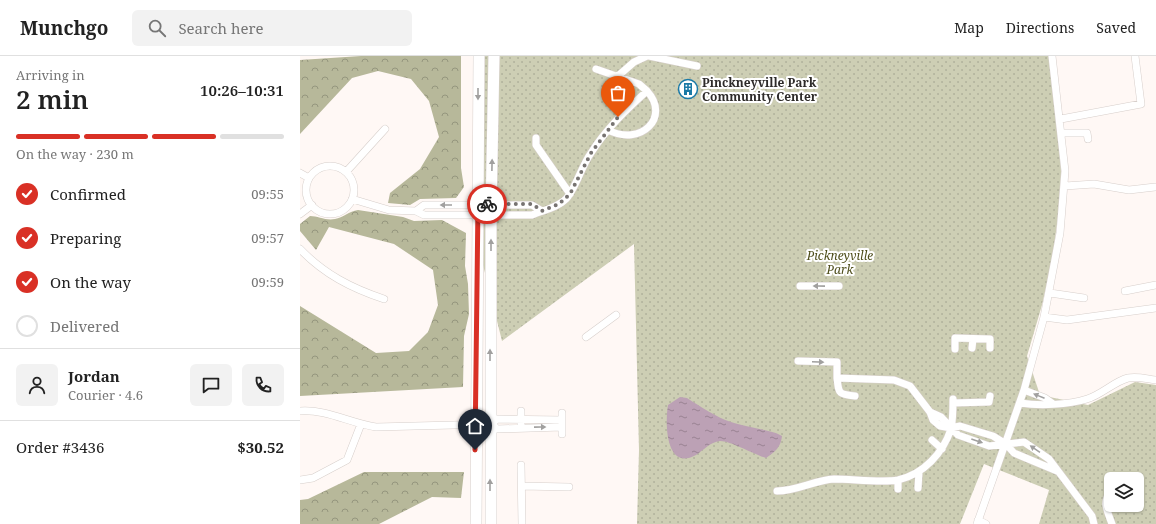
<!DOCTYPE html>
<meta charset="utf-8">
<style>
body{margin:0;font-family:"Noto Serif",serif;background:#f2f2f2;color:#222;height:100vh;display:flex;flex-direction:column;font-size:15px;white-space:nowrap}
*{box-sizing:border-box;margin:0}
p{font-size:13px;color:#767676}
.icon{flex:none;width:22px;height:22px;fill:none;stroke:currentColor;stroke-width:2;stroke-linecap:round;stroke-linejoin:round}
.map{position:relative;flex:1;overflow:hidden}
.details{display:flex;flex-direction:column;background:#fff;width:300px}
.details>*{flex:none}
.fabs{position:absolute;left:804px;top:416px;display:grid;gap:8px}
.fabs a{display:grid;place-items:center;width:40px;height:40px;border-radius:6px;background:#fff;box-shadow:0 1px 3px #0004;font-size:20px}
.pin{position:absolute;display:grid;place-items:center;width:34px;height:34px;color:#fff;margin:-41px -17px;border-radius:50% 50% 50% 0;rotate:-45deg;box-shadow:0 0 4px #0007}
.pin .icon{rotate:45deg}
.courier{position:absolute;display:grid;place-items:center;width:40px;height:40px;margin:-20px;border:3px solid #d93025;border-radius:50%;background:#fff;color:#222;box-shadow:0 1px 5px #0007}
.overview em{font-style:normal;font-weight:600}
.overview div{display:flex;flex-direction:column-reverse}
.overview{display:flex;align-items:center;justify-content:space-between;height:68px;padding:0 16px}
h1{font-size:26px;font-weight:600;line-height:30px}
.bar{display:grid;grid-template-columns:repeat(4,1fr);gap:6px 4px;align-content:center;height:48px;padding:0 16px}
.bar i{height:5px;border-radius:3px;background:#e0e0e0}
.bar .current{background:#d93025}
.bar p{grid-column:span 4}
.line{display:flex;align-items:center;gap:10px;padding:0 16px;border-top:1px solid #e0e0e0}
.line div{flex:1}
.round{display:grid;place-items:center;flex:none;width:42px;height:42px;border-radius:6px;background:#f2f2f2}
ol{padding:0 16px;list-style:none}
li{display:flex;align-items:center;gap:12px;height:44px}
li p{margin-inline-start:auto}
li .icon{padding:4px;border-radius:50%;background:#d93025;color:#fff;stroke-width:4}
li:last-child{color:#767676}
li i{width:22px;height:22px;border:2px solid #e0e0e0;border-radius:50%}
header{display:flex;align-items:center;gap:24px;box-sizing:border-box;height:56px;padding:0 20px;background:#fff;border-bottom:1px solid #e0e0e0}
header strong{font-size:19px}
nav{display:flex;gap:22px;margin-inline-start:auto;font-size:14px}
.search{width:280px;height:36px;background:#f2f2f2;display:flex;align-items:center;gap:10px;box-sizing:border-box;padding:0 14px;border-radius:6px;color:#767676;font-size:15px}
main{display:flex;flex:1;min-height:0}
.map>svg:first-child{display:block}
</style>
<header>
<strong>Munchgo</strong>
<div class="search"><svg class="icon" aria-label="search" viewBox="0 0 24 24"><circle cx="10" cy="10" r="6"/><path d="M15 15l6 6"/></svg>Search here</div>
<nav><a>Map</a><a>Directions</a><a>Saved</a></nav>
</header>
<main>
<section class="details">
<div class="overview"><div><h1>2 min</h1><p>Arriving in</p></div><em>10:26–10:31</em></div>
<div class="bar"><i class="current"></i><i class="current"></i><i class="current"></i><i></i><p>On the way · 230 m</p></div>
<ol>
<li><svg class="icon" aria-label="check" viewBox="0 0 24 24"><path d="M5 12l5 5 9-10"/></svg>Confirmed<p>09:55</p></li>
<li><svg class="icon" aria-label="check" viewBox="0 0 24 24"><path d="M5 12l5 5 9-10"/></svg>Preparing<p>09:57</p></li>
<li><svg class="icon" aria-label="check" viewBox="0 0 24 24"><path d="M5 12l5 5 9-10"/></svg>On the way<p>09:59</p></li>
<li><i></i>Delivered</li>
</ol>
<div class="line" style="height:72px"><a class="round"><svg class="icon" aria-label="person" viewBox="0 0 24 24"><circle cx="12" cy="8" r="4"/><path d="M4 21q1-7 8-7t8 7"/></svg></a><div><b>Jordan</b><p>Courier · 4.6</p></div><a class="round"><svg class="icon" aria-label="chat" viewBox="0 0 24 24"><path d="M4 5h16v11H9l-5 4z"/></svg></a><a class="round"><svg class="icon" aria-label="phone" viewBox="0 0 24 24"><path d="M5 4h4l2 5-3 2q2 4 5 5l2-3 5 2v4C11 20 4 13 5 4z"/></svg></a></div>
<div class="line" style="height:52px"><div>Order #3436</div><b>$30.52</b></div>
</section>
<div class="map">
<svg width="856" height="468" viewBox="0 0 856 468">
<defs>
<pattern id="forest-crowns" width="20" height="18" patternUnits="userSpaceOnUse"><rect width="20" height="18" fill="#b7b89a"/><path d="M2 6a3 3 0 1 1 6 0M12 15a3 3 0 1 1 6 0" fill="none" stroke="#95967e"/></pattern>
<pattern id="park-dots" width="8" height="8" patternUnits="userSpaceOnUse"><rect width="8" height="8" fill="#cdceb4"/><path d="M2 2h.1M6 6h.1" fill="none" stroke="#b0b19b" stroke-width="1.8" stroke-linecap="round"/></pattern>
<pattern id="water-ripples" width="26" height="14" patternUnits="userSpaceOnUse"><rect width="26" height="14" fill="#bca1b5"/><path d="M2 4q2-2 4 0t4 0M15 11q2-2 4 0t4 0" fill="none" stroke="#998393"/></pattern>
</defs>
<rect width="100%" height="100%" fill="#fff8f5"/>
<path fill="url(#forest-crowns)" d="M61,0H161V112L164,131L156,142L120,143L110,149L88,147L90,137L120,113L139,81L129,45L111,23L78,15L52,22L0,78V4Z
M58,154L103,161L114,165L142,164L166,177L165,210L168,228L169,258L164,280L163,331L0,340V250L76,297L109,295L128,276L138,249L133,214L94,188L29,171L16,194L0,175V168L10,160C18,160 26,165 35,163C43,162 49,155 58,154Z
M64,416H164L161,442L132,441L79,468H0V444L8,443Z"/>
<path fill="url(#park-dots)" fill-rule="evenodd" d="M184,0H749L760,90L761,116L760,146L752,205L742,249L727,300L740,339L788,349L835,326L856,329V468H739L749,434L684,408L660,468H337L339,394L334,188L202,285L181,201ZM811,423H837V449H811Z"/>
<path fill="url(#water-ripples)" d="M380,341L387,342C401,351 416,361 431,366C444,371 474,374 482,380C481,391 475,396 466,402C453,398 431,385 420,385C410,386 404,394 396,399C365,416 365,366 368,349Z"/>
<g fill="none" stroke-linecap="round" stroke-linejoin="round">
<defs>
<path id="minor" d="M349,0L397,10
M296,13L339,28L347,35
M318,20L334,6L347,0
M761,63L841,48L835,0
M762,77H787L788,83
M236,82V89L270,138
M6 134a24 24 0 1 1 48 0a24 24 0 1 1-48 0Z
M46,116L85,73
M0,117L9,122
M765,130L794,128L829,134L855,131
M52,143L89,154L116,155L124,159H232C244,154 257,152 266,143C275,134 282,109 291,97C306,73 326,54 347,35C371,61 341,91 308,74
M116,155L124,149H232L242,155
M0,158L12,149
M0,193C24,218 51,232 84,243
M500,230H539
M825,235L856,229
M750,237L784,242
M744,261L767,264L856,252
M286,281L316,259
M672,292L673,283
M655,293V282L690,283V292
M498,305L537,306V322
M724,334L745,342L752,347
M555,340C538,338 539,338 537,322L594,324L610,330L630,356L633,364L640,370L651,372L660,370L693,380L706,388L714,397L757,415
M653,347L689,346L690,340
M720,347C739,350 768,349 787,343C801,339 815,325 828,322C837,320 847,323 856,324
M0,355C26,353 50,367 76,371L192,368L197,363L262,364
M221,355V368
M630,356L641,361L658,379L689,390L724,386L749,403L792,460L794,468
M192,368L197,373L262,371
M262,378V357
M632,384L642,393
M221,409L222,468
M0,424L13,422L47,404L61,368
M222,430L269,431
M618,432L619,416
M598,433V424
M811,434C802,447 807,454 812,468
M477,435C497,435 515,424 534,423C552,423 582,427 598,424C624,418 643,397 651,373C653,364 653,352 653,343
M678,464L686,468
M677,468L724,334L744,261L760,177L765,115L752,0"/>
<path id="highway" d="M176,468L179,0
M191,468V158L194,0"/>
</defs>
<use href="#minor" stroke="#d7cfcb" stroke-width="8"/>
<use href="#highway" stroke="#d7cfcb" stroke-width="12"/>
<use href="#minor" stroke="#fff" stroke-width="7"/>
<use href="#highway" stroke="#fff" stroke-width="11"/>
</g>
<defs><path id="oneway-solid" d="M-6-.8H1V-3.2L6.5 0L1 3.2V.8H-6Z"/></defs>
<g fill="#a1a09f">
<use href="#oneway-solid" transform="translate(178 38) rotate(90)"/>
<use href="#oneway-solid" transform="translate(192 109) rotate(-89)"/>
<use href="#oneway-solid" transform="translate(146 149) rotate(180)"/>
<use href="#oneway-solid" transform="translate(191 189) rotate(-90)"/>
<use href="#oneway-solid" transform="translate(519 230) rotate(-179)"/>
<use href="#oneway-solid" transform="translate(190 299) rotate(-90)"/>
<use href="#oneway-solid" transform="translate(518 306) rotate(2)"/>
<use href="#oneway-solid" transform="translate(739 340) rotate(-158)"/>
<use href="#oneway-solid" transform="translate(240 371) rotate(-1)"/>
<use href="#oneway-solid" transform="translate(677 385) rotate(19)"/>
<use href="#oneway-solid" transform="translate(735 393) rotate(-146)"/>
<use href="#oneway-solid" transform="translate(190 429) rotate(-90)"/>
</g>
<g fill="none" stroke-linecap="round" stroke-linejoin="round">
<path stroke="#777371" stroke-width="4" stroke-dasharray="0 7.2" d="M187,148H232L242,155L259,148L270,138L291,97L318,61"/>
<path stroke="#d93025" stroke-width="5" d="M175,394L178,148H187"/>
</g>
<defs>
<symbol id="building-ring" viewBox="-11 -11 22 22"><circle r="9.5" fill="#fff" stroke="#1a79a6" stroke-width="1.5"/><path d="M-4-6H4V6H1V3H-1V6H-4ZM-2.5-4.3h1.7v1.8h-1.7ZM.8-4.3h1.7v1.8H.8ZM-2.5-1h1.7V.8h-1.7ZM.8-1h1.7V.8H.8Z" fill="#1a79a6"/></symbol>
</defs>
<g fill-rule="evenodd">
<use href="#building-ring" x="377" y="22" width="22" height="22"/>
</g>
<g text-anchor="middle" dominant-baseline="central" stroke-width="4" stroke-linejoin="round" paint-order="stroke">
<g font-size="12" font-weight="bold" fill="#2e2b2a" stroke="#fff" text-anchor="start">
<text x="402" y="26">Pinckneyville Park<tspan x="402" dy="14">Community Center</tspan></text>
</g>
<g font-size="12" font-style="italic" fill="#4d4d1a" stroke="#fff">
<text x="540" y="199">Pickneyville<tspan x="540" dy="14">Park</tspan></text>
</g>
</g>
</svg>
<div class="fabs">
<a><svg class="icon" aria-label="layers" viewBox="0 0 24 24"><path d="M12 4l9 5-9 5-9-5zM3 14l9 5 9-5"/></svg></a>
</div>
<div class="pin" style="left:318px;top:61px;background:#ea580c"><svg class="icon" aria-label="bag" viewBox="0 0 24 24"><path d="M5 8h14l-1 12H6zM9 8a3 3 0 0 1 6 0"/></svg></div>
<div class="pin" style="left:175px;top:394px;background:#1f2937"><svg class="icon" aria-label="home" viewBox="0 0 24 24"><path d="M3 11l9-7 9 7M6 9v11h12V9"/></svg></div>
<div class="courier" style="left:187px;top:148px"><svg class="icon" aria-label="bike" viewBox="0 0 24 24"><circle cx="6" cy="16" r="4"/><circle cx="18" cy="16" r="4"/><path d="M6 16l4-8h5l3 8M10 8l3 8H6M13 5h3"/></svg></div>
</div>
</main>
